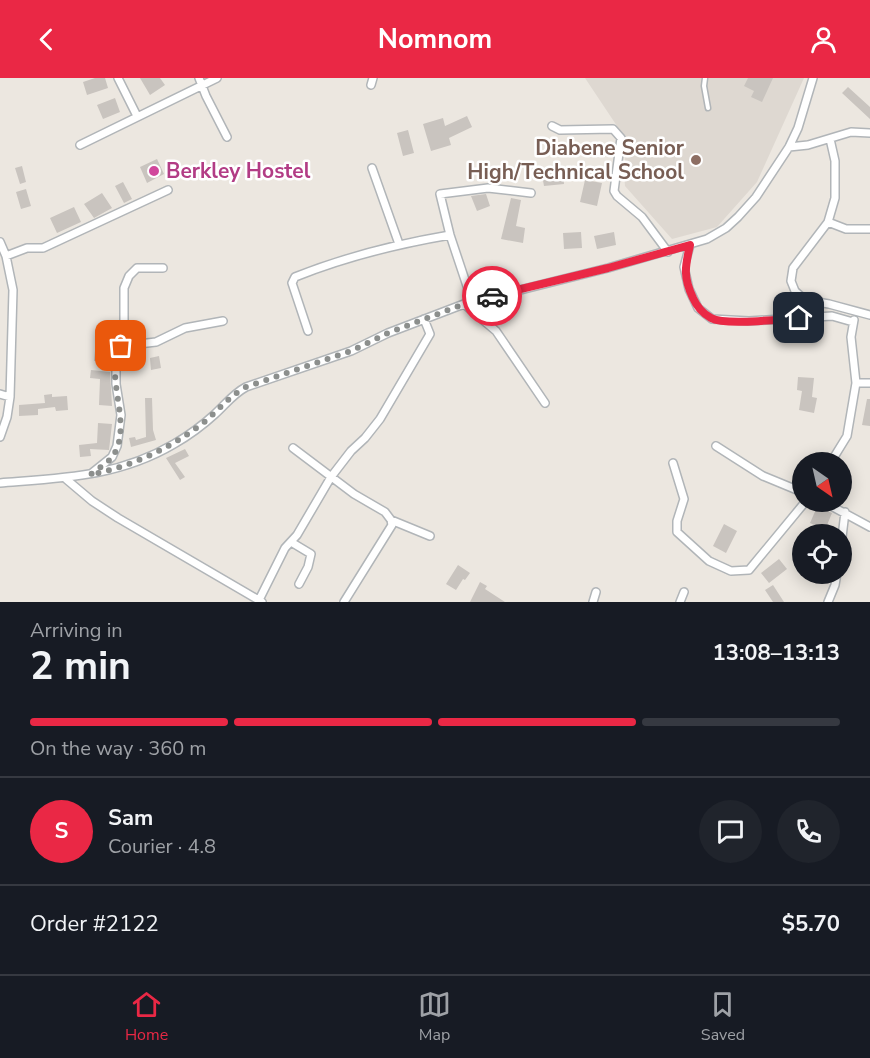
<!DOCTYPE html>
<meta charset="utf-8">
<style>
body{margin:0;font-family:"Nunito Sans",sans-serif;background:#20242c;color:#f1f3f6;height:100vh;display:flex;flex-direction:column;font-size:22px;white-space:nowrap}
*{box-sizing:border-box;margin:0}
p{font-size:20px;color:#9ea1a6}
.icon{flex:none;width:33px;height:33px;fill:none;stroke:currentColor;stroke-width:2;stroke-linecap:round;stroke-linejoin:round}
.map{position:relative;height:524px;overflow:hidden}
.side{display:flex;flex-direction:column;background:#171b24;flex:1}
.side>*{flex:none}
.needle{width:39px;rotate:146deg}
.controls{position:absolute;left:792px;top:374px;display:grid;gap:12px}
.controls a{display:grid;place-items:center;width:60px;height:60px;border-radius:50%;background:#171b24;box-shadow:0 3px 15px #0003;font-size:30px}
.pin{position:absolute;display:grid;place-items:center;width:51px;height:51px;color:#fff;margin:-26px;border-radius:12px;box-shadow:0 3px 9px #0006}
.courier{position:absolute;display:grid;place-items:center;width:60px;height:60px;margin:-30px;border:4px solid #ea2845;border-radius:50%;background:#fff;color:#222;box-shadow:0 2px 8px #0007}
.overview em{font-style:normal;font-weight:700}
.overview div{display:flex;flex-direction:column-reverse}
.overview{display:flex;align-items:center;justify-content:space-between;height:102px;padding:0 30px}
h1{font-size:39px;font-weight:700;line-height:45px}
.bar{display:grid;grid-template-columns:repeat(4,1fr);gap:9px 6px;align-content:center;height:72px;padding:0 30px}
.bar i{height:8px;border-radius:4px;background:#363941}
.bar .active{background:#ea2845}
.bar p{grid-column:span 4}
.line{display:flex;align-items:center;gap:15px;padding:0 30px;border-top:2px solid #363941}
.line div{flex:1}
.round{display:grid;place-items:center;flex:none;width:63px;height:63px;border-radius:32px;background:#20242c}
header{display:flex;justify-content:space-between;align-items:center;height:78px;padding:0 30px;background:#ea2845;color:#fff;font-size:27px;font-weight:700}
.dock{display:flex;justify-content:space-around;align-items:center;height:84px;border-top:2px solid #363941;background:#171b24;font-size:16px;color:#9ea1a6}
.dock a{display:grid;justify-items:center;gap:3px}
.dock .active{color:#ea2845}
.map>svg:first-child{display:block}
</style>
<header><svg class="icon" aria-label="back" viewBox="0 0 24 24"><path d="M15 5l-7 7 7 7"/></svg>Nomnom<svg class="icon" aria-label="person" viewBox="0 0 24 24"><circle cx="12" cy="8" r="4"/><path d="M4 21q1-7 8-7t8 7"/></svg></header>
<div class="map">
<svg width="870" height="524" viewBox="0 0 870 524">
<rect width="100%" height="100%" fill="#ece7e0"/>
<path fill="#ded8d1" d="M585,0H804L757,104L717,149L672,161L625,108L624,95L626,70L617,48Z"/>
<path fill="#c9c4bf" d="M95,0H105L108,10L87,17L83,4Z
M140,0H160L165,7L150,17Z
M748,0H773L762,24L751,19L754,13L744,8Z
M848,9L870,29V41L842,15Z
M115,20L120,34L103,41L97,27Z
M467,38L472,49L449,60L451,67L431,73L423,46L443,40L445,48Z
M408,52L414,75L403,78L397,55Z
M157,81L164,96L147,105L140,89Z
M22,88L26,104L20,106L15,90Z
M563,94L564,106L544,108L542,97Z
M585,102L602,105L597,128L580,124Z
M123,104L132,121L124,125L115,108Z
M26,111L31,128L21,131L16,114Z
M102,115L112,130L94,140L84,126Z
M486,116L490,128L477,133L471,118Z
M511,120L521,122L516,148L525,150L523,165L501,161Z
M74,129L81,144L57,155L50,140Z
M581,154L582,170L564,171L563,155Z
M614,154L616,167L597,171L594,158Z
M95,273H109V283H94Z
M159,278L161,290L151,292L150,280Z
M91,292L110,294L112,328L99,327L100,301L90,300Z
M798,299L814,300L812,319L817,320L814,335L799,332L802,313L797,312Z
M52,316V319L67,318L68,332L56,333L55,329L38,331V337L19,338V327L45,325L44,317Z
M145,320H152L153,352L156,362L131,369L129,360L135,359L136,362L146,359Z
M867,321H870V348L862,347Z
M98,345L112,346L109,372L90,371L91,378L80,379L79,367L97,365Z
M185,371L189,378L175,385L185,399L180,402L166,380Z
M817,429L832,435L825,452L810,445Z
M724,446L737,453L726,475L713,468Z
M779,481L787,491L769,505L761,495Z
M458,487L470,495L465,502L463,501L456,512L446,506Z
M480,504L487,508L485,511L505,524H470Z
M773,507L784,524H773L765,512Z"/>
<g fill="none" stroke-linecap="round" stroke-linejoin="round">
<defs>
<path id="lane" d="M705,0L704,8L708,30"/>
<path id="street" d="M118,0L137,38
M199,0L206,18L227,59
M371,7L373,0
M552,48L560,52L613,51L621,60L614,113L617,118L642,139L668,174
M830,61L835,83V120L828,144L793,190L791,203L795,213L805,222L829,226L870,237
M80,67L217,0
M789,69L808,67L851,54L870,55
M372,90L399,166
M828,144L846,151H870
M0,164L6,178L13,212L10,319L7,339L0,359
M690,167L684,189L689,211L698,230L712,241L749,243L832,238L853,244
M6,178L27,170H43L168,112
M472,223L450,157L440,116L488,110L531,115
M464,226L496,253L545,325
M308,253L292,205L295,199C345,179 397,166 450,157
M121,268L156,264L185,250L223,243
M856,305H870
M0,316L10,319
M716,368L763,398L802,414
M293,370L354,416L385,434L391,442L392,447L344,524
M831,384L847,358L856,305L851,259L854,242
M673,385L684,421L677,443V454L709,483L731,493L749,492L806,423
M92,395L112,379L117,368L121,337L116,306V282L124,256V210L129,198L137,190H163
M66,401L92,423L118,440L262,524
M0,405C62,400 118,399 174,366C188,358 203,347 215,336C226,326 233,316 246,309L351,273L388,255L464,226L608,190L707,161L726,150L738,139L756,119L789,69L798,50L813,0
M822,423L870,449
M391,442L430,458
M842,459L845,434
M291,464L311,476L308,489L299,506
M258,524L285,470L297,457L331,399L351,373L365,360L380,341L430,256L424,241
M593,524L596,514
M680,524L684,514
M828,524L835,507L837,495"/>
</defs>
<use href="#lane" stroke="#b1b5b8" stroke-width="7"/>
<use href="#street" stroke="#b1b5b8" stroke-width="10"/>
<use href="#lane" stroke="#fff" stroke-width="4"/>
<use href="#street" stroke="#fff" stroke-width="7"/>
</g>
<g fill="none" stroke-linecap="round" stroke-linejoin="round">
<path stroke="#8c8f8d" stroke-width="6" stroke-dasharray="0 10.8" d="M121,268C120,272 117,277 116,281C110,309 132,353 112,379C107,386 97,391 90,397C132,388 169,371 203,345C218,333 229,318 246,309L351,273L388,255L464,226L492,218"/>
<path stroke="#ea2845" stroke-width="8" d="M492,218L608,190L690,167C685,189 683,199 693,220C697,229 702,235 711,240C726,248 780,241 799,240"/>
</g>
<circle fill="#8d6e63" stroke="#fff" stroke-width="2" cx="696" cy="82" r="6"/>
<circle fill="#d1479c" stroke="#fff" stroke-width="2" cx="154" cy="93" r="6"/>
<g text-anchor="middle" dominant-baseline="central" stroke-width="5" stroke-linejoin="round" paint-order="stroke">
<g font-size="21" font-weight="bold" fill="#785e54" stroke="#fff" text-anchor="end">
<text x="684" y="70">Diabene Senior<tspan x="684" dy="24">High/Technical School</tspan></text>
</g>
<g font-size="21" font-weight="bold" fill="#b23c85" stroke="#fff" text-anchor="start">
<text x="166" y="93">Berkley Hostel</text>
</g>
</g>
</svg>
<div class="controls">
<a><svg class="needle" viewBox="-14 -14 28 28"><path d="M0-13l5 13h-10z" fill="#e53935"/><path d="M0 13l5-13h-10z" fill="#9ea1a6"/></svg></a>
<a><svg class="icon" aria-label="locate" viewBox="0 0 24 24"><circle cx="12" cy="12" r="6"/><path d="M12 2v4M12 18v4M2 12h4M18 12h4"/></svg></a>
</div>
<div class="pin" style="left:121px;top:268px;background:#ea580c"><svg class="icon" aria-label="bag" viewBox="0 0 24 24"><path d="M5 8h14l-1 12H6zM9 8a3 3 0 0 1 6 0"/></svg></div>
<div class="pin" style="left:799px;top:240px;background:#1f2937"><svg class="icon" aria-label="home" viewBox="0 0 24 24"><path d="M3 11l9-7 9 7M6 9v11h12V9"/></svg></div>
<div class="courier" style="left:492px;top:218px"><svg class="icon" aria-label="car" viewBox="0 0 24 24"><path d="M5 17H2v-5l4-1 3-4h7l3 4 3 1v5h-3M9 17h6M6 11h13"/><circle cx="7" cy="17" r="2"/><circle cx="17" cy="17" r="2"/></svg></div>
</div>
<section class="side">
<div class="overview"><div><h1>2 min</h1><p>Arriving in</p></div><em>13:08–13:13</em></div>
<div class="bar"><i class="active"></i><i class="active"></i><i class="active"></i><i></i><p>On the way · 360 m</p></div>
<div class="line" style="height:108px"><b class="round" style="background:#ea2845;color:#fff">S</b><div><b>Sam</b><p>Courier · 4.8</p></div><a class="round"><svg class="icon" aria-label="chat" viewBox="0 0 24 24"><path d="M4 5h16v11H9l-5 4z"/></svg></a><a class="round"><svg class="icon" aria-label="phone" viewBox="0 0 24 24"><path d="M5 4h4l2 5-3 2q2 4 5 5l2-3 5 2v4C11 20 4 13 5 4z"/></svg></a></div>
<div class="line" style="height:78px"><div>Order #2122</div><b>$5.70</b></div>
</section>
<nav class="dock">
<a class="active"><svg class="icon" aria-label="home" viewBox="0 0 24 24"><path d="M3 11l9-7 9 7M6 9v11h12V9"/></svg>Home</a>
<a><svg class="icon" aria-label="map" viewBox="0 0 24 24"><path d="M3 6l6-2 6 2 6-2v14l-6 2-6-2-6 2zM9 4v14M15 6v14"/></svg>Map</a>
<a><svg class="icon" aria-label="saved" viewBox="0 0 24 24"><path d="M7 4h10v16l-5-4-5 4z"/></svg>Saved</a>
</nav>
